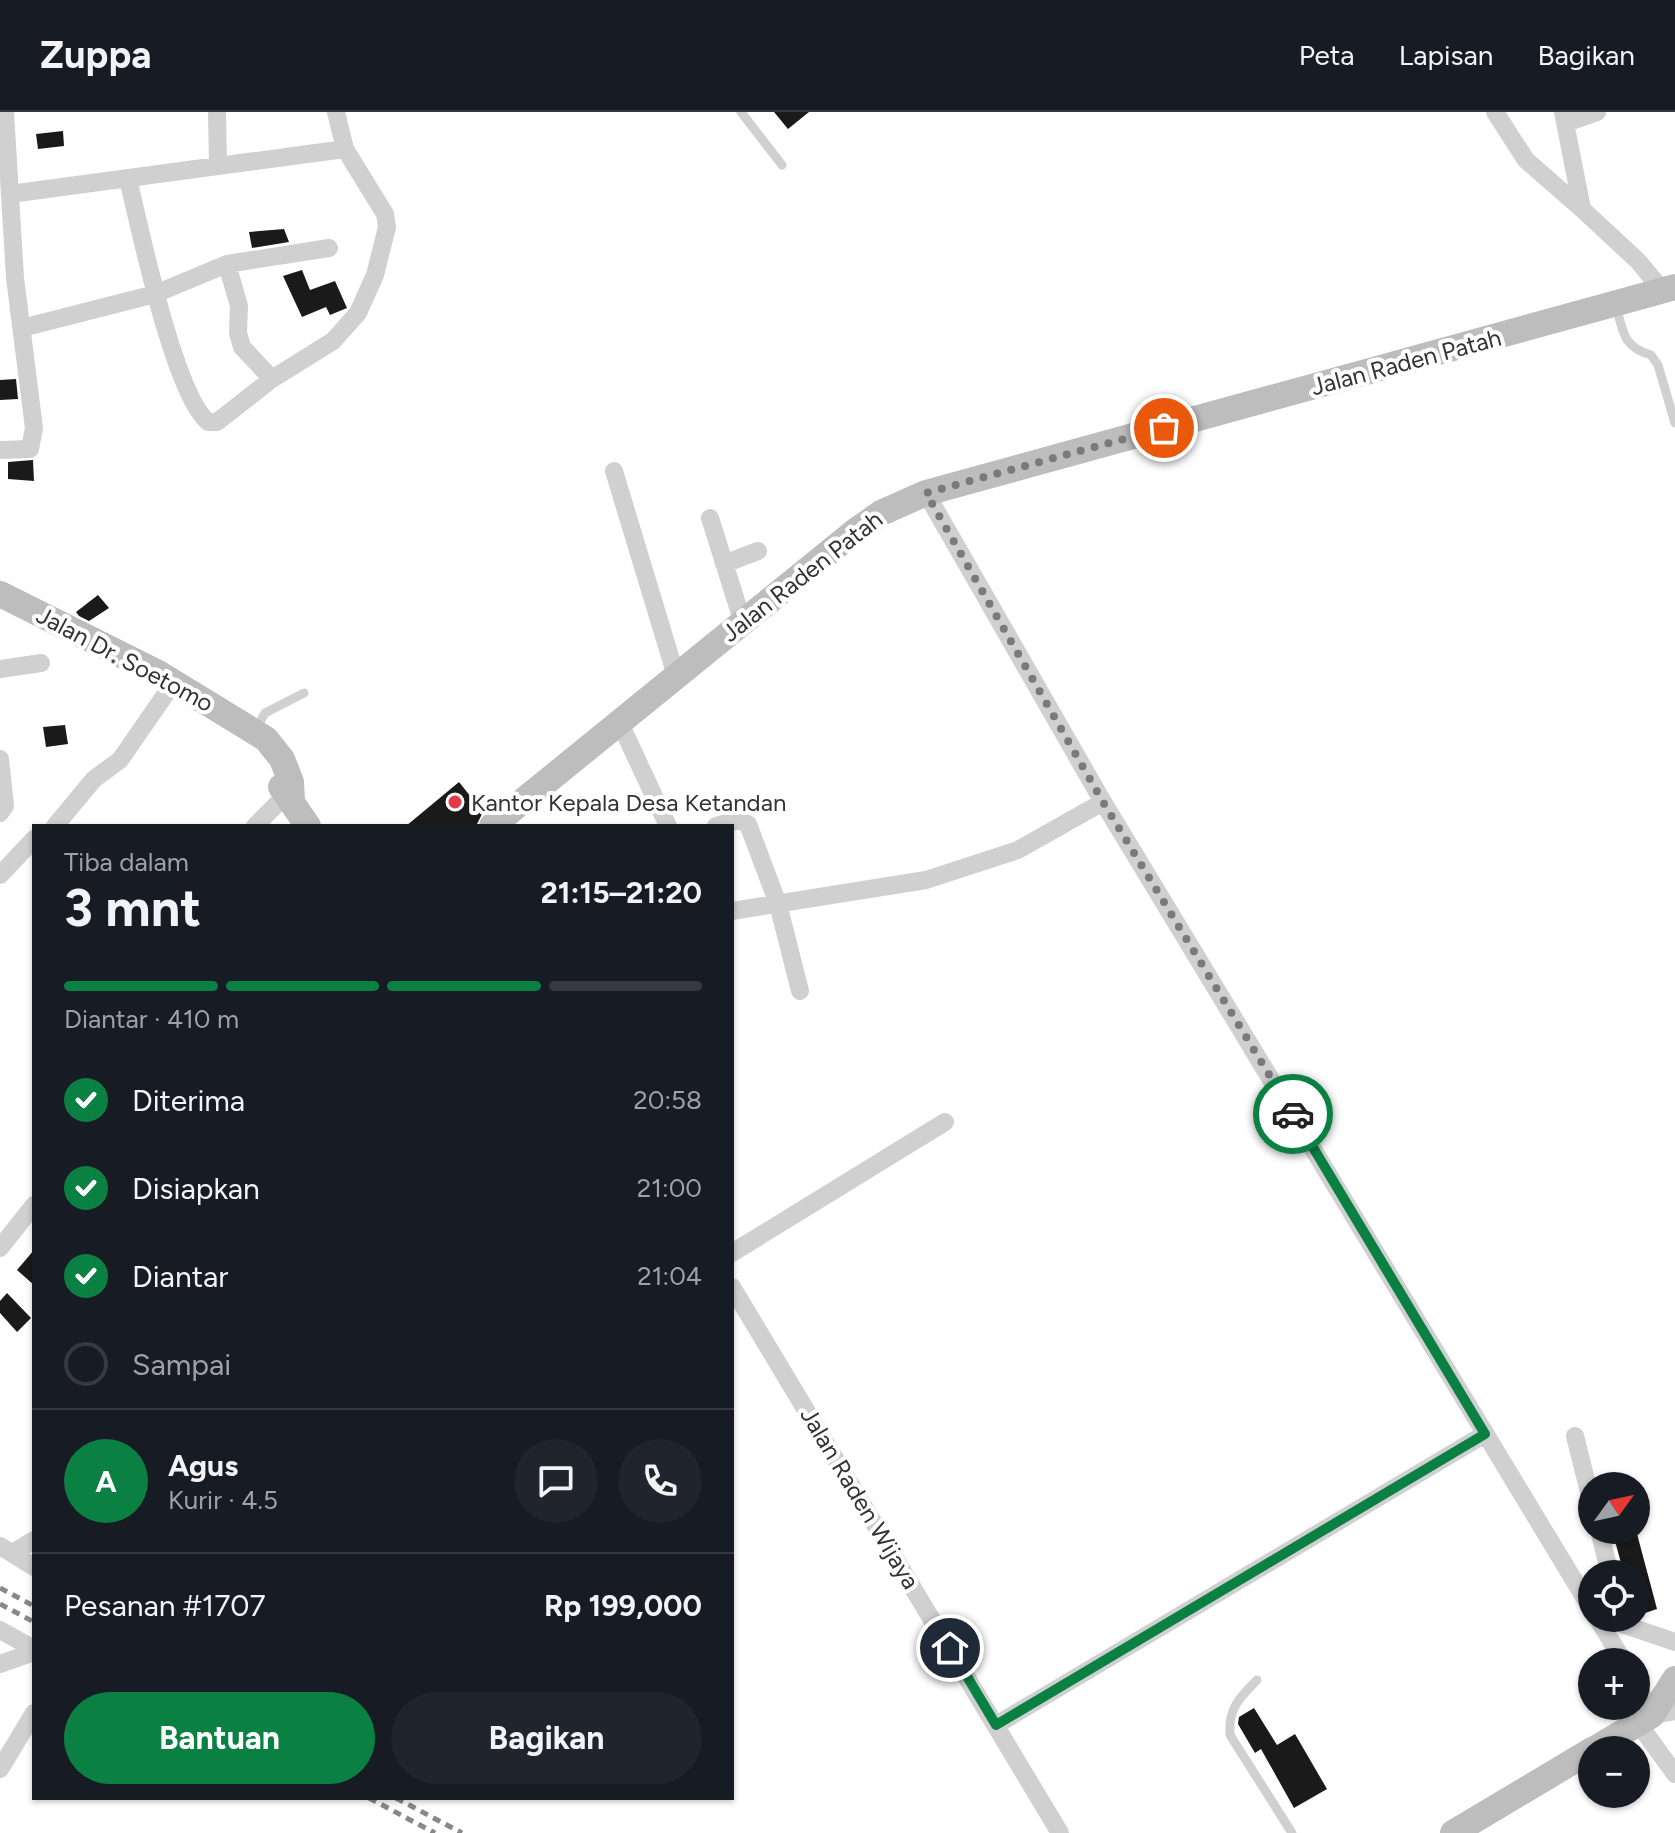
<!DOCTYPE html>
<html lang="id">
<meta charset="utf-8">
<style>
body{margin:0;font-family:Figtree,sans-serif;background:#20242c;color:#f1f3f6;height:100vh;display:flex;flex-direction:column;font-size:30px;white-space:nowrap}
*{box-sizing:border-box;margin:0}
p{font-size:26px;color:#9ea1a6}
.icon{flex:none;width:44px;height:44px;fill:none;stroke:currentColor;stroke-width:2;stroke-linecap:round;stroke-linejoin:round}
.map{position:relative;flex:1;overflow:hidden}
.details{position:absolute;left:32px;top:712px;width:702px;height:976px;display:flex;flex-direction:column;background:#171b24;border-radius:0px;box-shadow:0 2px 6px #0004}
.details>*{flex:none}
.needle{width:52px;rotate:57deg}
.buttons{position:absolute;left:1578px;top:1360px;display:grid;gap:16px}
.buttons a{display:grid;place-items:center;width:72px;height:72px;border-radius:50%;background:#171b24;box-shadow:0 2px 6px #0004;font-size:40px}
.pin{position:absolute;display:grid;place-items:center;width:68px;height:68px;color:#fff;margin:-34px;border:4px solid #fff;border-radius:50%;box-shadow:0 2px 8px #0007}
.courier{position:absolute;display:grid;place-items:center;width:80px;height:80px;margin:-40px;border:6px solid #0b8043;border-radius:50%;background:#fff;color:#222;box-shadow:0 2px 10px #0007}
.overview em{font-style:normal;font-weight:700}
.overview div{display:flex;flex-direction:column-reverse}
.overview{display:flex;align-items:center;justify-content:space-between;height:136px;padding:0 32px}
h1{font-size:52px;font-weight:700;line-height:60px}
.bar{display:grid;grid-template-columns:repeat(4,1fr);gap:12px 8px;align-content:center;height:96px;padding:0 32px}
.bar i{height:10px;border-radius:6px;background:#363941}
.bar .active{background:#0b8043}
.bar p{grid-column:span 4}
.line{display:flex;align-items:center;gap:20px;padding:0 32px;border-top:2px solid #363941}
.line div{flex:1}
.round{display:grid;place-items:center;flex:none;width:84px;height:84px;border-radius:42px;background:#20242c}
ol{padding:0 32px;list-style:none}
li{display:flex;align-items:center;gap:24px;height:88px}
li p{margin-inline-start:auto}
li .icon{padding:8px;border-radius:50%;background:#0b8043;color:#fff;stroke-width:4}
li:last-child{color:#9ea1a6}
li i{width:44px;height:44px;border:4px solid #363941;border-radius:50%}
.primary-button{display:flex;gap:16px;margin-top:auto;padding:16px 32px}
.primary-button a{flex:1;height:92px;border-radius:48px;background:#0b8043;color:#fff;font-size:32px;font-weight:700;line-height:92px;text-align:center}
.primary-button a+a{background:#20242c;color:#f1f3f6}
header{display:flex;align-items:center;gap:48px;box-sizing:border-box;height:112px;padding:0 40px;background:#171b24;border-bottom:2px solid #363941}
header strong{font-size:38px}
nav{display:flex;gap:44px;margin-inline-start:auto;font-size:28px}
.map>svg:first-child{display:block}
</style>
<header>
<strong>Zuppa</strong>
<nav><a>Peta</a><a>Lapisan</a><a>Bagikan</a></nav>
</header>
<div class="map">
<svg width="1675" height="1721" viewBox="0 0 1675 1721">
<rect width="100%" height="100%" fill="#fff"/>
<path fill="#1a1a1a" d="M774,0H809L788,17Z
M63,19L64,34L38,37L36,22Z
M284,117L289,130L252,136L249,120Z
M302,158L310,178L335,169L347,196L330,203L326,195L302,205L283,164Z
M16,267L18,287L0,288V268Z
M33,348L34,369L8,367V350Z
M98,483L109,496L89,509L79,504L76,500Z
M65,613L68,632L46,635L43,615Z
M459,670L483,700L476,714H406Z
M34,1138V1173L17,1158Z
M7,1181L31,1206L17,1220L0,1201V1189Z
M1612,1418H1636L1657,1497L1636,1504V1462H1624Z
M1254,1596L1277,1633L1295,1622L1327,1677L1294,1696L1261,1637L1255,1641L1238,1612L1239,1605Z"/>
<g fill="none" stroke-linecap="round" stroke-linejoin="round">
<path stroke="#d0d0d0" stroke-width="9" d="M741,0L782,53
M1616,193C1623,220 1623,235 1651,243L1658,253L1675,311
M256,617L265,601L304,581
M1257,1568C1239,1586 1228,1597 1230,1623L1292,1721"/>
<path stroke="#d0d0d0" stroke-width="18" d="M217,0L218,54
M1495,0L1526,48L1582,97
M1563,0L1582,97L1638,149L1662,178
M1566,11L1597,0
M128,67C140,116 174,282 208,310H217L272,267L333,229L358,201L375,163L387,115L385,102L345,37L336,0
M10,82L345,37
M227,152L239,194L238,221L242,235L272,267
M22,216L155,182L227,152L329,136
M0,338L30,337L34,316L15,166L5,0
M614,359L676,564
M926,381L1103,690L1592,1498
M710,406L742,508
M724,452L758,439
M0,557L41,551
M619,609L668,714
M0,647L5,694L0,701
M55,714L94,667L120,648L174,570
M255,714L286,683
M716,714L738,708L748,712L778,792L800,879
M0,763L34,727
M732,799L926,768L1018,738L1103,690
M0,1136L34,1093
M732,1141L945,1010
M732,1175L1060,1721
M1575,1324L1592,1392
M1599,1418L1610,1462
M0,1434L34,1455
M13,1441L34,1428
M1597,1506L1624,1550
M1622,1512L1675,1530
M0,1518L34,1537
M0,1552L34,1540
M1636,1571L1652,1603L1675,1599
M1638,1611L1675,1662
M996,1613L1485,1322
M0,1657L34,1601"/>
<path stroke="#bdbdbd" stroke-width="26" d="M0,482L160,562L266,627L282,647L291,670L292,689
M281,675L308,714
M492,714L854,420L881,401L926,381L1675,175
M1593,1638L1652,1603L1675,1567
M1453,1721L1592,1638"/>
<path stroke="#888" stroke-width="5" stroke-dasharray="8 6" stroke-linecap="butt" d="M0,1476L34,1494
M0,1492L34,1510
M369,1686L435,1721
M396,1686L462,1721"/>
</g>
<g fill="none" stroke-linecap="round" stroke-linejoin="round">
<path stroke="#7a7a7a" stroke-width="8" stroke-dasharray="0 14.4" d="M1164,316L926,381L1103,690L1293,1002"/>
<path stroke="#0b8043" stroke-width="10" d="M950,1536L996,1613L1485,1322L1293,1002"/>
</g>
<circle fill="#e63946" stroke="#fff" stroke-width="3" cx="455" cy="690" r="8"/>
<g text-anchor="middle" dominant-baseline="central" stroke-width="8" stroke-linejoin="round" paint-order="stroke">
<g font-size="24" fill="#333" stroke="#fff">
<text transform="translate(1406 250) rotate(-15)">Jalan Raden Patah</text>
<text transform="translate(802 464) rotate(-38)">Jalan Raden Patah</text>
<text transform="translate(125 547) rotate(28)">Jalan Dr. Soetomo</text>
<text transform="translate(860 1386) rotate(59)">Jalan Raden Wijaya</text>
</g>
<g font-size="24" fill="#333" stroke="#fff" text-anchor="start">
<text x="471" y="690">Kantor Kepala Desa Ketandan</text>
</g>
</g>
</svg>
<div class="buttons">
<a><svg class="needle" viewBox="-14 -14 28 28"><path d="M0-13l5 13h-10z" fill="#e53935"/><path d="M0 13l5-13h-10z" fill="#9ea1a6"/></svg></a>
<a><svg class="icon" aria-label="locate" viewBox="0 0 24 24"><circle cx="12" cy="12" r="6"/><path d="M12 2v4M12 18v4M2 12h4M18 12h4"/></svg></a>
<a>+</a>
<a>−</a>
</div>
<div class="pin" style="left:1164px;top:316px;background:#ea580c"><svg class="icon" aria-label="bag" viewBox="0 0 24 24"><path d="M5 8h14l-1 12H6zM9 8a3 3 0 0 1 6 0"/></svg></div>
<div class="pin" style="left:950px;top:1536px;background:#1f2937"><svg class="icon" aria-label="home" viewBox="0 0 24 24"><path d="M3 11l9-7 9 7M6 9v11h12V9"/></svg></div>
<div class="courier" style="left:1293px;top:1002px"><svg class="icon" aria-label="car" viewBox="0 0 24 24"><path d="M5 17H2v-5l4-1 3-4h7l3 4 3 1v5h-3M9 17h6M6 11h13"/><circle cx="7" cy="17" r="2"/><circle cx="17" cy="17" r="2"/></svg></div>
<section class="details">
<div class="overview"><div><h1>3 mnt</h1><p>Tiba dalam</p></div><em>21:15–21:20</em></div>
<div class="bar"><i class="active"></i><i class="active"></i><i class="active"></i><i></i><p>Diantar · 410 m</p></div>
<ol>
<li><svg class="icon" aria-label="check" viewBox="0 0 24 24"><path d="M5 12l5 5 9-10"/></svg>Diterima<p>20:58</p></li>
<li><svg class="icon" aria-label="check" viewBox="0 0 24 24"><path d="M5 12l5 5 9-10"/></svg>Disiapkan<p>21:00</p></li>
<li><svg class="icon" aria-label="check" viewBox="0 0 24 24"><path d="M5 12l5 5 9-10"/></svg>Diantar<p>21:04</p></li>
<li><i></i>Sampai</li>
</ol>
<div class="line" style="height:144px"><b class="round" style="background:#0b8043;color:#fff">A</b><div><b>Agus</b><p>Kurir · 4.5</p></div><a class="round"><svg class="icon" aria-label="chat" viewBox="0 0 24 24"><path d="M4 5h16v11H9l-5 4z"/></svg></a><a class="round"><svg class="icon" aria-label="phone" viewBox="0 0 24 24"><path d="M5 4h4l2 5-3 2q2 4 5 5l2-3 5 2v4C11 20 4 13 5 4z"/></svg></a></div>
<div class="line" style="height:104px"><div>Pesanan #1707</div><b>Rp 199,000</b></div>
<div class="primary-button"><a>Bantuan</a><a>Bagikan</a></div>
</section>
</div>
